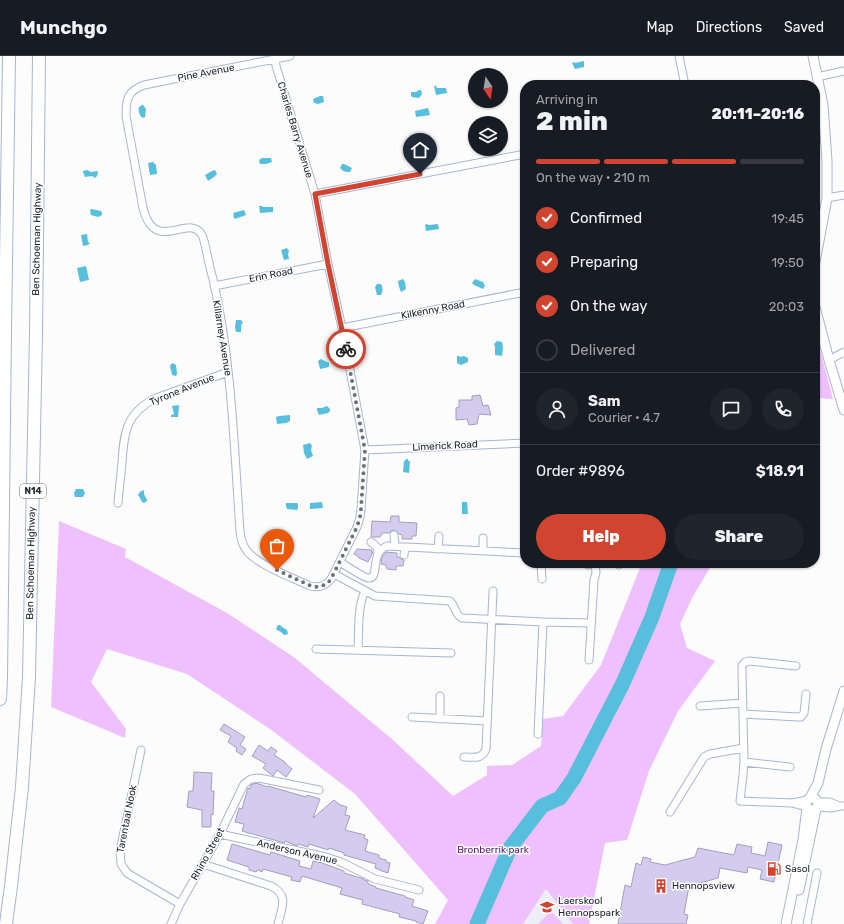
<!DOCTYPE html>
<meta charset="utf-8">
<style>
body{margin:0;font-family:Rubik,sans-serif;background:#20242c;color:#f1f3f6;height:100vh;display:flex;flex-direction:column;font-size:15px;white-space:nowrap}
*{box-sizing:border-box;margin:0}
p{font-size:13px;color:#9ea1a6}
.icon{flex:none;width:22px;height:22px;fill:none;stroke:currentColor;stroke-width:2;stroke-linecap:round;stroke-linejoin:round}
.map{position:relative;flex:1;overflow:hidden}
.details{position:absolute;left:520px;top:24px;width:300px;height:488px;display:flex;flex-direction:column;background:#171b24;border-radius:16px;box-shadow:0 1px 3px #0004}
.details>*{flex:none}
.needle{width:26px;rotate:168deg}
.fabs{position:absolute;left:468px;top:12px;display:grid;gap:8px}
.fabs a{display:grid;place-items:center;width:40px;height:40px;border-radius:50%;background:#171b24;box-shadow:0 1px 3px #0004;font-size:20px}
.pin{position:absolute;display:grid;place-items:center;width:34px;height:34px;color:#fff;margin:-41px -17px;border-radius:50% 50% 50% 0;rotate:-45deg;box-shadow:0 0 4px #0007}
.pin .icon{rotate:45deg}
.courier{position:absolute;display:grid;place-items:center;width:40px;height:40px;margin:-20px;border:3px solid #d14530;border-radius:50%;background:#fff;color:#222;box-shadow:0 1px 5px #0007}
.headline em{font-style:normal;font-weight:800}
.headline div{display:flex;flex-direction:column-reverse}
.headline{display:flex;align-items:center;justify-content:space-between;height:68px;padding:0 16px}
h1{font-size:26px;font-weight:800;line-height:30px}
.bar{display:grid;grid-template-columns:repeat(4,1fr);gap:6px 4px;align-content:center;height:48px;padding:0 16px}
.bar i{height:5px;border-radius:3px;background:#363941}
.bar .on{background:#d14530}
.bar p{grid-column:span 4}
.line{display:flex;align-items:center;gap:10px;padding:0 16px;border-top:1px solid #363941}
.line div{flex:1}
.round{display:grid;place-items:center;flex:none;width:42px;height:42px;border-radius:21px;background:#20242c}
ol{padding:0 16px;list-style:none}
li{display:flex;align-items:center;gap:12px;height:44px}
li p{margin-inline-start:auto}
li .icon{padding:4px;border-radius:50%;background:#d14530;color:#fff;stroke-width:4}
li:last-child{color:#9ea1a6}
li i{width:22px;height:22px;border:2px solid #363941;border-radius:50%}
.cta{display:flex;gap:8px;margin-top:auto;padding:8px 16px}
.cta a{flex:1;height:46px;border-radius:24px;background:#d14530;color:#fff;font-size:16px;font-weight:800;line-height:46px;text-align:center}
.cta a+a{background:#20242c;color:#f1f3f6}
header{display:flex;align-items:center;gap:24px;box-sizing:border-box;height:56px;padding:0 20px;background:#171b24;border-bottom:1px solid #363941}
header strong{font-size:19px}
nav{display:flex;gap:22px;margin-inline-start:auto;font-size:14px}
.map>svg:first-child{display:block}
</style>
<header>
<strong>Munchgo</strong>
<nav><a>Map</a><a>Directions</a><a>Saved</a></nav>
</header>
<div class="map">
<svg width="844" height="868" viewBox="0 0 844 868">
<rect width="100%" height="100%" fill="#fcfcfc"/>
<path fill="#eceff7" d="M546,833L573,868H523Z"/>
<path fill="#efc0fd" d="M815,275L833,343L815,342Z
M59,465L126,493L125,501L227,557L295,602L393,684L453,740L487,719V710L512,709L541,690L543,663L563,660L601,609L642,507H713L693,540L680,568L687,592L715,605L678,655L649,715L627,784L605,787L589,868H573L546,833L523,868H435L448,844L355,738L270,673L187,618L107,593L91,626L126,673L125,682L51,651Z
M551,855L563,868H538Z"/>
<path fill="#58bedd" d="M584,5V11L575,13L572,7L574,6L575,7Z
M434,30H436L437,32H446L447,37L436,39Z
M419,34H421L422,38L419,42L412,41L411,40V36H416Z
M320,40H323L324,46L318,48L314,47L313,43Z
M142,49H143L146,53L145,61L143,62C139,60 138,54 139,51Z
M428,52L430,59L416,61L415,55Z
M262,102H271L272,106L266,108H260L259,104Z
M153,106L156,109L157,118L150,119L148,107Z
M342,108H344L352,112L350,116C346,116 343,116 340,112Z
M87,114L91,116L97,115L98,116L97,120L95,122L92,120L85,121L83,116V115Z
M215,114L217,118L214,121L208,125L205,119L212,115Z
M259,150H262L263,151H273V156L260,157Z
M91,153L101,155L102,157V159L98,161L91,159L90,154Z
M244,154L246,159L235,163L233,160L234,159L233,157Z
M427,168L429,169L438,168L439,173L426,175L425,169Z
M87,178L88,186L90,187L88,189L83,190L81,179Z
M287,192L289,195L288,198L289,203L284,204L281,194Z
M86,210L89,224L80,226L77,212Z
M403,223L405,226L406,233L401,236L399,231L398,225Z
M475,223L483,226L485,230L483,233L474,229L472,227Z
M377,228H381C383,232 383,235 381,239H377L375,231Z
M236,264H241L243,267L241,269V276H236L235,271Z
M497,285L502,286L503,291L502,300L495,299V291L494,288Z
M457,300H459L460,301L464,300L468,302V306L461,309L457,307Z
M321,303L329,307V311L320,313L318,305Z
M172,307L176,309L177,318L176,320L172,319L170,310Z
M179,349L178,361H171V359L174,358L172,350Z
M327,350L330,353V355L328,357L319,359L317,354V352H322Z
M290,359V365L286,367L277,368L276,361L279,360Z
M310,387L312,390L311,394L313,400L307,403L304,397L303,389Z
M406,403H408V405H410L409,417L403,416L404,405H405Z
M76,433H83L85,437L83,441H75L74,437Z
M143,434L144,435V438L147,444V445L144,447L142,446L140,442L138,439L140,436Z
M322,446L323,452L310,453V447Z
M462,446H467L468,458H462Z
M286,447H297L298,448V452L297,454L287,453L286,450Z
M278,569H280L282,571L287,574L288,578L284,579L281,576L277,574L276,573Z"/>
<g fill="none" stroke-linecap="round" stroke-linejoin="round">
<path stroke="#58bedd" stroke-width="15" d="M477,868L510,792L542,750L560,742L574,722L623,627L652,561L671,507"/>
</g>
<path fill="#d3ccee" stroke="#a49ebe" d="M480,339L483,350L488,349L491,359L479,358L477,368L469,369L467,363L456,364V352L459,351V344H472V340Z
M391,460H399V466L417,467L416,480H412V483H402V479L399,478L396,475L394,474L391,475L389,477H382L380,481H371L372,465L390,466Z
M357,493L372,494L371,496H373L368,506L359,502V501L354,498Z
M386,496L397,497V501H399L401,503L404,504L403,510H396V514L387,513L386,509L381,508L382,501Z
M224,668L245,681L240,689L246,693L242,699L236,695L237,692L228,686L231,680L220,674Z
M259,689L268,695L271,691L277,695L274,699L285,706V707L292,713L286,721L277,714L273,720L263,712L266,708L252,700Z
M194,716L212,717L211,735H214L213,759L211,758V771H202V754L187,751L189,735H193Z
M256,727L268,731V730L306,741L307,739L320,743L313,762L334,744L340,749L347,751L345,759L350,760L345,774L365,779L364,782L368,784L365,795L379,799V802L386,804V806L390,807L388,817L379,814V813L375,812L376,808L344,799V797L329,792L328,794L309,788L308,791L298,788L297,790L285,785L284,787L274,784L242,775L244,768L235,766L239,752L242,753L248,732L250,733L251,729L253,728Z
M768,786L782,789L774,826L760,823L762,814L748,811L747,817L720,812L718,822L689,830L684,858L688,859L686,868H618L625,829L631,831L636,807L641,809L643,801L651,803L650,806L665,809L695,801L698,792L734,799L737,788L752,791L751,797L765,800Z
M232,788L270,799L271,796L300,805L299,810L311,813L313,805L322,807L344,815V817L364,823V824L368,825V828L376,831V832L405,840V841L414,844L412,850L428,855L423,868L416,866V865L399,861L400,858L362,848L363,844L340,838L342,832L302,820L300,826L291,824L292,821L263,813L262,816L258,814L256,816L249,814V811L227,804Z"/>
<g fill="none" stroke-linecap="round" stroke-linejoin="round">
<defs>
<path id="street" d="M275,0L276,10L315,138L328,208L342,272L365,394L361,453L360,461L357,471L331,523C326,530 318,532 310,530C293,522 258,509 247,495C242,489 241,483 240,475C234,391 232,305 213,223C210,213 208,203 206,193C205,189 204,183 202,179C189,156 155,200 143,152L126,60C126,44 127,35 144,29L275,3L290,0
M679,0L685,29
M817,21L844,15
M315,138L525,98
M827,142L844,139
M214,230L328,208
M342,272L525,236
M829,304L844,296
M365,394L525,387
M118,447C119,433 121,420 122,406C124,376 126,357 156,342L228,316
M394,479L395,490
M483,482V495
M371,486C377,490 378,491 378,498
M438,493L439,480
M404,499L405,491
M340,506C345,509 364,522 369,522C372,522 373,521 374,518C377,506 374,496 387,490L525,497
M541,507L542,523
M588,507V509
M619,509L620,507
M334,518L375,540L450,545C456,551 455,559 462,562L543,566L591,567
M316,593L451,597
M358,594C359,576 357,552 365,535
M589,604L594,524L596,517L595,507
M796,610L749,605L745,606L742,610V616L744,706L743,719L740,745L792,747L799,749L806,750
M700,650L743,647
M743,658L798,661H801L804,657L806,638
M412,661L487,665
M440,663V640
M538,678L543,566
M141,694L120,795L121,808L127,817L180,848
M464,701C473,701 482,704 486,693L493,535
M744,706L790,711
M818,746H830L839,750
M792,747L808,744
M818,751L831,752L840,750H844
M670,756L704,701L710,698L744,692
M220,778L326,801L341,806L375,823L419,834
M203,808L271,830C289,839 282,851 278,868
M171,868L180,848L220,778L244,728L251,723L259,722L319,734
M807,868L817,817"/>
<path id="secondary" d="M813,0L823,49L827,105V142L815,206
M815,251L829,304L844,354
M806 748a6 6 0 1 1 12 0a6 6 0 1 1-12 0Z
M810,742L818,727L826,693L844,635
M799,834L816,753
M786,868L803,784L807,751"/>
<path id="highway" d="M0,643L1,622L5,276L9,0
M6,868L11,830L22,731L29,621L36,278L39,0"/>
</defs>
<use href="#street" stroke="#a8b4d3" stroke-width="9"/>
<use href="#secondary" stroke="#a8b4d3" stroke-width="11"/>
<use href="#highway" stroke="#a8b4d3" stroke-width="14"/>
<use href="#street" stroke="#fff" stroke-width="7"/>
<use href="#secondary" stroke="#fff" stroke-width="9"/>
<use href="#highway" stroke="#fff" stroke-width="12"/>
</g>
<g fill="none" stroke-linecap="round" stroke-linejoin="round">
<path stroke="#6d7078" stroke-width="4" stroke-dasharray="0 7.2" d="M277,514L313,531C321,531 327,529 331,523L357,471L360,461L361,453L365,394L346,293"/>
<path stroke="#d14530" stroke-width="5" d="M346,293L328,208L315,138L420,118"/>
</g>
<defs>
<symbol id="fuel-bare" viewBox="-9 -9 18 18"><path d="M-5.5-6h7V0h2V4h1.3V-2.5L3-4.5l.8-.8L6-3V5H2.5V1h-1V6h-7ZM-4.2-4.7v3.2H.2V-4.7Z" fill="#d14530" stroke="#fff" stroke-width="2.5" paint-order="stroke"/></symbol>
<symbol id="building-bare" viewBox="-9 -9 18 18"><path d="M-4-6H4V6H1V3H-1V6H-4ZM-2.5-4.3h1.7v1.8h-1.7ZM.8-4.3h1.7v1.8H.8ZM-2.5-1h1.7V.8h-1.7ZM.8-1h1.7V.8H.8Z" fill="#d14530" stroke="#fff" stroke-width="2.5" paint-order="stroke"/></symbol>
<symbol id="school-bare" viewBox="-9 -9 18 18"><path d="M0-5L7-2L0 1L-7-2ZM-4 1L0 2.5L4 1V4Q0 6-4 4Z" fill="#d14530" stroke="#fff" stroke-width="2.5" paint-order="stroke"/></symbol>
</defs>
<g fill-rule="evenodd">
<use href="#fuel-bare" x="764" y="803" width="20" height="20"/>
<use href="#building-bare" x="651" y="820" width="20" height="20"/>
<use href="#school-bare" x="537" y="841" width="20" height="20"/>
</g>
<g text-anchor="middle" dominant-baseline="central" stroke-width="3" stroke-linejoin="round" paint-order="stroke">
<rect fill="#fff" stroke="#63666f" stroke-width="1" x="20" y="428" width="26" height="14" rx="3"/>
<g font-size="9" font-weight="bold" fill="#202531">
<text x="33" y="435">N14</text>
</g>
<g font-size="10" fill="#202531" stroke="#fff">
<text transform="translate(206 17) rotate(-11)">Pine Avenue</text>
<text transform="translate(295 74) rotate(73)">Charles Barry Avenue</text>
<text transform="translate(37 183) rotate(-89)">Ben Schoeman Highway</text>
<text transform="translate(271 219) rotate(-11)">Erin Road</text>
<text transform="translate(433 254) rotate(-11)">Kilkenny Road</text>
<text transform="translate(222 282) rotate(81)">Killarney Avenue</text>
<text transform="translate(182 334) rotate(-22)">Tyrone Avenue</text>
<text transform="translate(445 390) rotate(-3)">Limerick Road</text>
<text transform="translate(31 507) rotate(-89)">Ben Schoeman Highway</text>
<text transform="translate(127 763) rotate(-79)">Tarentaal Nook</text>
<text transform="translate(297 796) rotate(13)">Anderson Avenue</text>
<text transform="translate(208 798) rotate(-61)">Rhino Street</text>
</g>
<g font-size="10" fill="#571c68" stroke="#fff">
<text x="493" y="794">Bronberrik park</text>
</g>
<g font-size="10" fill="#202531" stroke="#fff" text-anchor="start">
<text x="785" y="813">Sasol</text>
<text x="672" y="830">Hennopsview</text>
<text x="558" y="845">Laerskool<tspan x="558" dy="12">Hennopspark</tspan></text>
</g>
</g>
</svg>
<div class="fabs">
<a><svg class="needle" viewBox="-14 -14 28 28"><path d="M0-13l5 13h-10z" fill="#e53935"/><path d="M0 13l5-13h-10z" fill="#9ea1a6"/></svg></a>
<a><svg class="icon" aria-label="layers" viewBox="0 0 24 24"><path d="M12 4l9 5-9 5-9-5zM3 14l9 5 9-5"/></svg></a>
</div>
<div class="pin" style="left:277px;top:514px;background:#ea580c"><svg class="icon" aria-label="bag" viewBox="0 0 24 24"><path d="M5 8h14l-1 12H6zM9 8a3 3 0 0 1 6 0"/></svg></div>
<div class="pin" style="left:420px;top:118px;background:#1f2937"><svg class="icon" aria-label="home" viewBox="0 0 24 24"><path d="M3 11l9-7 9 7M6 9v11h12V9"/></svg></div>
<div class="courier" style="left:346px;top:293px"><svg class="icon" aria-label="bike" viewBox="0 0 24 24"><circle cx="6" cy="16" r="4"/><circle cx="18" cy="16" r="4"/><path d="M6 16l4-8h5l3 8M10 8l3 8H6M13 5h3"/></svg></div>
<section class="details">
<div class="headline"><div><h1>2 min</h1><p>Arriving in</p></div><em>20:11–20:16</em></div>
<div class="bar"><i class="on"></i><i class="on"></i><i class="on"></i><i></i><p>On the way · 210 m</p></div>
<ol>
<li><svg class="icon" aria-label="check" viewBox="0 0 24 24"><path d="M5 12l5 5 9-10"/></svg>Confirmed<p>19:45</p></li>
<li><svg class="icon" aria-label="check" viewBox="0 0 24 24"><path d="M5 12l5 5 9-10"/></svg>Preparing<p>19:50</p></li>
<li><svg class="icon" aria-label="check" viewBox="0 0 24 24"><path d="M5 12l5 5 9-10"/></svg>On the way<p>20:03</p></li>
<li><i></i>Delivered</li>
</ol>
<div class="line" style="height:72px"><a class="round"><svg class="icon" aria-label="person" viewBox="0 0 24 24"><circle cx="12" cy="8" r="4"/><path d="M4 21q1-7 8-7t8 7"/></svg></a><div><b>Sam</b><p>Courier · 4.7</p></div><a class="round"><svg class="icon" aria-label="chat" viewBox="0 0 24 24"><path d="M4 5h16v11H9l-5 4z"/></svg></a><a class="round"><svg class="icon" aria-label="phone" viewBox="0 0 24 24"><path d="M5 4h4l2 5-3 2q2 4 5 5l2-3 5 2v4C11 20 4 13 5 4z"/></svg></a></div>
<div class="line" style="height:52px"><div>Order #9896</div><b>$18.91</b></div>
<div class="cta"><a>Help</a><a>Share</a></div>
</section>
</div>
